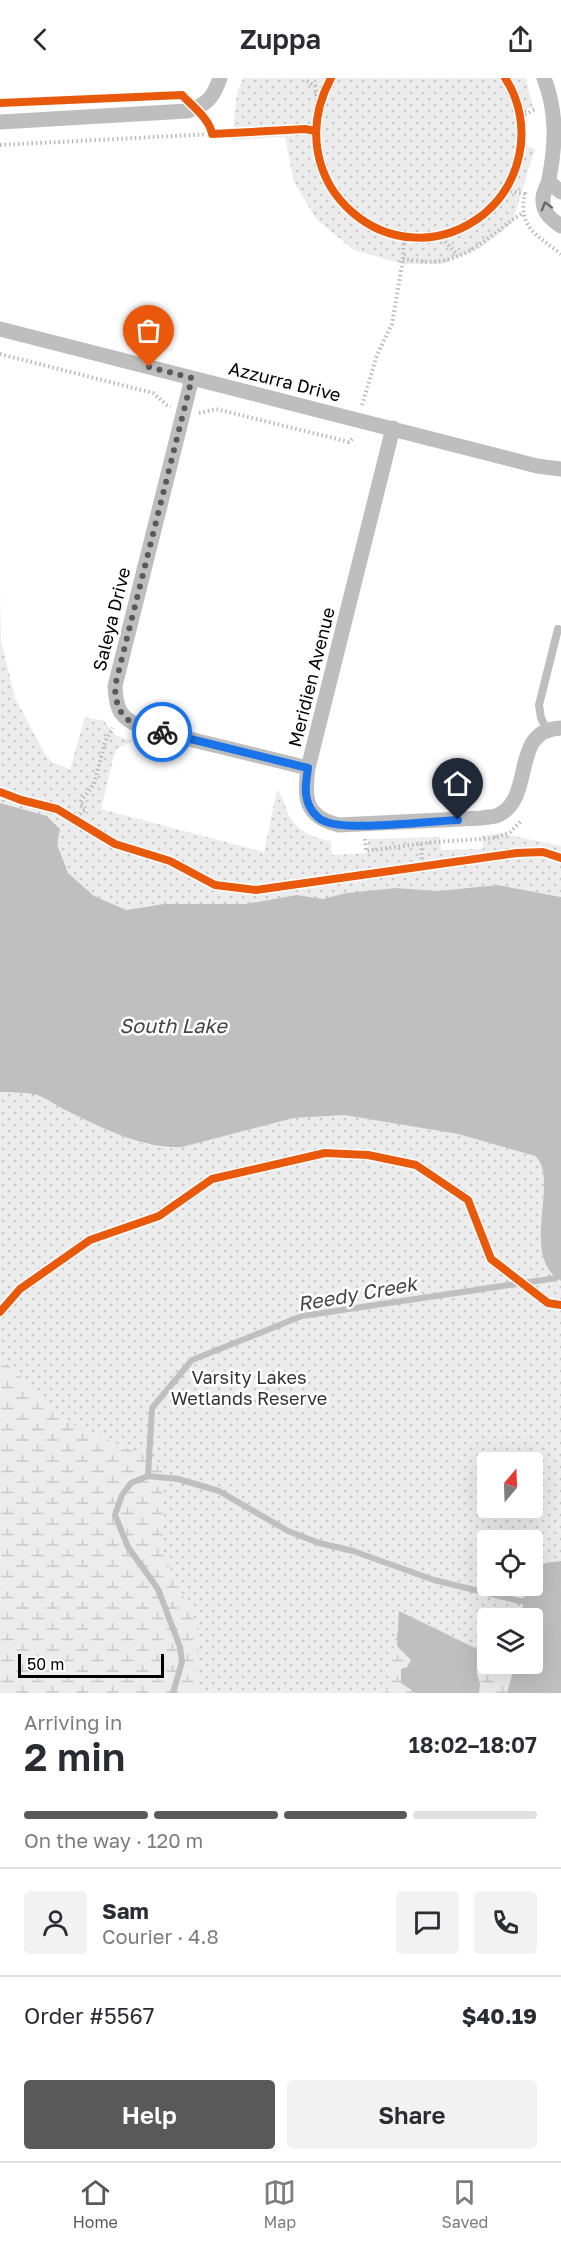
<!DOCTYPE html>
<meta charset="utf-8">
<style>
body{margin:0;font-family:"Golos Text",sans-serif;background:#f2f2f3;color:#2b2b33;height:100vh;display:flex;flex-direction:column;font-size:22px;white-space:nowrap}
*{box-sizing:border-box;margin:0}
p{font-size:20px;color:#7c7c81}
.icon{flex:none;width:33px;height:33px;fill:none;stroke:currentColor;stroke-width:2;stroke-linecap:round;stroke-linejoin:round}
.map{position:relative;height:1615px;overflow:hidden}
.drawer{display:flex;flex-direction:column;background:#fff;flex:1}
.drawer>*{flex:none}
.needle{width:39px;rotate:19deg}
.buttons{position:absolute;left:477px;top:1374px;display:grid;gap:12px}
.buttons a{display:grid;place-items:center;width:66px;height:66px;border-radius:6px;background:#fff;box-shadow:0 6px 24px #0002;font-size:30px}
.scale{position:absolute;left:18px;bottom:15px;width:146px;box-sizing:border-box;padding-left:6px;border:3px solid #000;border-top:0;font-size:16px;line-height:21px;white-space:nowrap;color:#000;-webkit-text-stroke:4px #fff;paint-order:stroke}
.pin{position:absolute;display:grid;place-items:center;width:51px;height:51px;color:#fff;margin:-62px -26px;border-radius:50% 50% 50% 0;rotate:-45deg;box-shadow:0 0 6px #0007}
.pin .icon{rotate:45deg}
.courier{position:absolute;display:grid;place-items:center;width:60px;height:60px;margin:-30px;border:4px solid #1a73e8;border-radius:50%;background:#fff;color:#222;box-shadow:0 2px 8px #0007}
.head em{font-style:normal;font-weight:600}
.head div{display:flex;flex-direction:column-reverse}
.head{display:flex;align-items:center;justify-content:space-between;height:102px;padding:0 24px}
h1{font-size:39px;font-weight:600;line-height:45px}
.bar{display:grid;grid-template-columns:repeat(4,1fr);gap:9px 6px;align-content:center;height:72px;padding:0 24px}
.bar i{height:8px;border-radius:4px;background:#e1e1e2}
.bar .active{background:#595959}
.bar p{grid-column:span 4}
.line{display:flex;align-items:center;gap:15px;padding:0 24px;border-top:2px solid #e1e1e2}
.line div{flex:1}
.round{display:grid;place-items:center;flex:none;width:63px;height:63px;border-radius:6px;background:#f2f2f3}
.action{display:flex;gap:12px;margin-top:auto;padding:12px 24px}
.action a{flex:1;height:69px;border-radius:6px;background:#595959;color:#fff;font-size:24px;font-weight:600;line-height:69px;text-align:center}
.action a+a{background:#f2f2f3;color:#2b2b33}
header{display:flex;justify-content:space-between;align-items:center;height:78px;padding:0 24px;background:#fff;font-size:27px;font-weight:600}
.tab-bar{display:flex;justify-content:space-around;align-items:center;height:84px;border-top:2px solid #e1e1e2;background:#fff;font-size:16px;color:#7c7c81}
.tab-bar a{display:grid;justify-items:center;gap:3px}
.tab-bar .active{color:#595959}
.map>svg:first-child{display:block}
</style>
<header><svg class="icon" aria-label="back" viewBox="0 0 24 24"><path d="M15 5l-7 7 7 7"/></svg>Zuppa<svg class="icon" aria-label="share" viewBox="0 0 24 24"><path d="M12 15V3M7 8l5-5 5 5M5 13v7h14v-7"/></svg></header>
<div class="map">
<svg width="561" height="1615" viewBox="0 0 561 1615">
<defs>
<pattern id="grass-dots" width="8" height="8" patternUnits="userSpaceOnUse" patternTransform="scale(1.5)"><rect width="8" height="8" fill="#ececec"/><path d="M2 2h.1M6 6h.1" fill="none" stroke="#c9c9c9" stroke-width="1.8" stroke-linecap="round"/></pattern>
<pattern id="wetland-marsh" width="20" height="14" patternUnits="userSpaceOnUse" patternTransform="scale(1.5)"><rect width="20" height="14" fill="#ececec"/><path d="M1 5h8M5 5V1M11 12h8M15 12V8" fill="none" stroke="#c9c9c9"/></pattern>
</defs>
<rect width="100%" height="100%" fill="#fff"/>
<path fill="url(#grass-dots)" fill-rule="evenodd" d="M243,0H526L533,29L527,31V68L535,71L512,145L479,171L441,186H403L354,172L317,142L294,104L285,59L232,62L237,14Z
M0,513L1,563L15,620L45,676L52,684L70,691L85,639L104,643L116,658L133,663L118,670L114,677L101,731L264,774L277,711C283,719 284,725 287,733C295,752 312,760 331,763L332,777L368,775V761L440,759L441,772L483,771L482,758L500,755L561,768V819L498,807L438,813L396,810L346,815L323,821L297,817L245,826H164L126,832L94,818L68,795L57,766L60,750L47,738L0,725Z
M0,1014L34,1016L50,1022L66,1033L142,1065L168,1070L182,1069L294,1040L344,1037L458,1056L535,1078C561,1101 518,1177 561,1203V1615H0ZM488,1384H532V1430H488ZM488,1462H532V1508H488ZM488,1540H532V1586H488Z"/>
<path fill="url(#wetland-marsh)" d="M0,1279L68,1344L162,1386L163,1475L199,1552L197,1608L195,1615H0Z
M399,1533L487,1576L488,1586H506L515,1590L507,1615H385L388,1610Z"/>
<path fill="#bfbfbf" d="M0,725L47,738L60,751L57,766L68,795L94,818L126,832L164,826H245L297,817L323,821L346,815L396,810L438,813L498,807L561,819V1203C518,1177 561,1101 535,1078L458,1056L344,1037L294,1040L182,1069C145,1072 103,1050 69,1034C58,1029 49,1021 37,1017C26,1014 11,1015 0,1014Z
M561,1483V1615H507L515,1586H532V1540H521L526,1508H532L533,1487Z
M399,1533L477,1571L482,1576L483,1587L476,1592L480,1606L479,1615H416L401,1605V1591L407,1589L411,1582L397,1568Z"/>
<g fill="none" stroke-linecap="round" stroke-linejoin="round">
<path stroke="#bfbfbf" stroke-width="6" d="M148,1398L152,1330L192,1282L302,1238L556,1200
M173,1615L182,1584L180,1569L158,1511L128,1469L115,1437L122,1417L131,1405L148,1398L178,1401L219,1413L288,1453L319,1465L353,1473L434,1502L519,1523H530"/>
<path stroke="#b9b9b9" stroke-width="4" stroke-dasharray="1.5 3" stroke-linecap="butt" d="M307,3L315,8L318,30
M521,39L535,31
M0,67L212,56
M506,112L525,116C517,149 538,158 561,176
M439,157L458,177
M403,181C415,182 429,185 441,183C474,178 496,151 523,135
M0,276L153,315L167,327L171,328
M362,327L377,277L392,246L403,181L404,158
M199,335L216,331L349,364L353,360
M73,742L86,731L80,724L94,706L105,664L113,650
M365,761L366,773L434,764L496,760L510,754L521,743
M421,766L422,789"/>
<path stroke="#bebebe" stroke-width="8" d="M547,652L541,640L539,627L558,551"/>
<path stroke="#bebebe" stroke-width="15" d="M544,0C557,34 556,65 549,101C548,109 542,114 543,123C543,135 552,142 561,148
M0,44L187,33C207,27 213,20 220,0
M549,104L561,114
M0,251L537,388L561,391
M192,300L115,608C116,633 121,641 144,650L308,690
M393,350L308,690C304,721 305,739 339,747L482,740C486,739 492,739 496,738C537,722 508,652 561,650"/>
<defs>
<path id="cycleway" d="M331,0C274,106 394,207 484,136C502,121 514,101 519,78C525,52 520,22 505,0
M0,25L182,17C192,28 210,41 212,56L305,51L315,53
M0,714L21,722L57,731L115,766L170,783L215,807L256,812L517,775L543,774L561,780
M0,1234L20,1211L90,1162L159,1138L212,1101L325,1075L368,1077L416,1087L468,1122L491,1181L548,1225L561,1227"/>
</defs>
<use href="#cycleway" stroke="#fff" stroke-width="11"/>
<use href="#cycleway" stroke="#e8590c" stroke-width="8"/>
</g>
<defs><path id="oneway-chevron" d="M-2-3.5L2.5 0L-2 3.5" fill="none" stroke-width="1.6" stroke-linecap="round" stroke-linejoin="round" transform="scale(1.5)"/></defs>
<use stroke="#686868" href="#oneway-chevron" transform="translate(546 128) rotate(-106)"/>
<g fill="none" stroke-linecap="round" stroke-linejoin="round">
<path stroke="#595959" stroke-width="6" stroke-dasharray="0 10.8" d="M149,289L192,300L115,608C116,643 132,647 162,654"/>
<path stroke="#1a73e8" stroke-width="8" d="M162,654L308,690C306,704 303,718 311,731C313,735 320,742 324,743C346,754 430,743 458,742"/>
</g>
<g text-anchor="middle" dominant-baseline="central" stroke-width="5" stroke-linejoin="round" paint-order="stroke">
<g font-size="18" fill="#000" stroke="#fff">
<text transform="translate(285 303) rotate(14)">Azzurra Drive</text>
<text transform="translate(111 541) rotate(-76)">Saleya Drive</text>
<text transform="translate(311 599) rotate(-76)">Meridien Avenue</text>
</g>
<g font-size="18" fill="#333" stroke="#fff">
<text x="249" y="1299">Varsity Lakes<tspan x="249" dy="21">Wetlands Reserve</tspan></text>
</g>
<g font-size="20" font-style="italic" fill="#444" stroke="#fff">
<text x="173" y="947">South Lake</text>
<text transform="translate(357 1215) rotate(-10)">Reedy Creek</text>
</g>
</g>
</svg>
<div class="buttons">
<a><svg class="needle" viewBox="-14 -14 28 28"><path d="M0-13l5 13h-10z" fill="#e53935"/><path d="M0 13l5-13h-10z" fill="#7c7c81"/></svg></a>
<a><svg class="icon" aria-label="locate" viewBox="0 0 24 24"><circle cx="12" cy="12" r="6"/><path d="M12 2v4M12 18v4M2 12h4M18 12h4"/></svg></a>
<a><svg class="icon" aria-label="layers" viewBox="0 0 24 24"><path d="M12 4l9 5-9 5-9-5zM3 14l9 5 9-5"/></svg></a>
</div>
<div class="scale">50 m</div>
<div class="pin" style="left:149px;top:289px;background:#ea580c"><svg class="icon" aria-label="bag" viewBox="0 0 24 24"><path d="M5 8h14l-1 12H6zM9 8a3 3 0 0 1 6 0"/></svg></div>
<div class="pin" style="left:458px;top:742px;background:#1f2937"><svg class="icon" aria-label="home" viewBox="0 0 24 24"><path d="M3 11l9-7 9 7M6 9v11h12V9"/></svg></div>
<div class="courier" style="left:162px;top:654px"><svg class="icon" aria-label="bike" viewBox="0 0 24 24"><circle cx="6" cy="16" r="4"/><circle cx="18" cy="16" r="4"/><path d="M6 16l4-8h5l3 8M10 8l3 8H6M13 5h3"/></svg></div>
</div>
<section class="drawer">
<div class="head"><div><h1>2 min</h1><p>Arriving in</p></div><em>18:02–18:07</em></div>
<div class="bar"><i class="active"></i><i class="active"></i><i class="active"></i><i></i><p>On the way · 120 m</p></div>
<div class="line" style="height:108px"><a class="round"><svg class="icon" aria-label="person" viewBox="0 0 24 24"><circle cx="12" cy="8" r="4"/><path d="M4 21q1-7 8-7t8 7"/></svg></a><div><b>Sam</b><p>Courier · 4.8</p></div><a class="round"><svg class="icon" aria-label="chat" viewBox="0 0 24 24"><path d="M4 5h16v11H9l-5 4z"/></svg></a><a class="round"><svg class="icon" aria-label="phone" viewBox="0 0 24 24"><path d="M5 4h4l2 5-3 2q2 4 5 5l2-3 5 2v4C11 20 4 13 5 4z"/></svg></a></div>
<div class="line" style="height:78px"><div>Order #5567</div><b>$40.19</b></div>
<div class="action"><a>Help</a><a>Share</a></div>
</section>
<nav class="tab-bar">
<a class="active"><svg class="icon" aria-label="home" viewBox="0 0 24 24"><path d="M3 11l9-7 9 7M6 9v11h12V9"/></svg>Home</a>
<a><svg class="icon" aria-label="map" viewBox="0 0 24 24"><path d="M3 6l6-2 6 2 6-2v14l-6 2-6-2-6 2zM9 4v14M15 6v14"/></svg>Map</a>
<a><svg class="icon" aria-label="saved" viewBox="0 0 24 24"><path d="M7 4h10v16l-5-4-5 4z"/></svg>Saved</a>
</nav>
